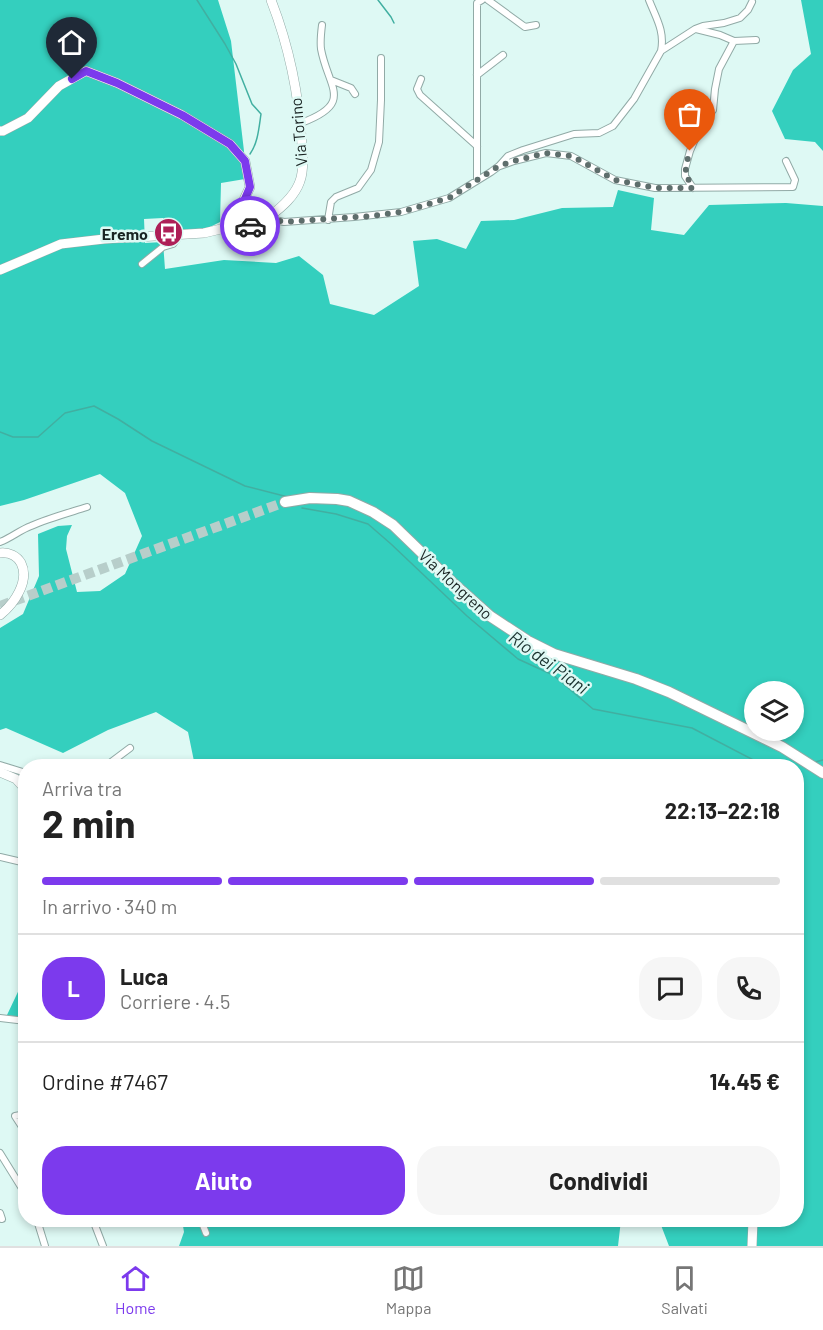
<!DOCTYPE html>
<html lang="it">
<meta charset="utf-8">
<style>
body{margin:0;font-family:Barlow,sans-serif;background:#f6f6f6;color:#222;height:100vh;display:flex;flex-direction:column;font-size:22px;white-space:nowrap}
*{box-sizing:border-box;margin:0}
p{font-size:20px;color:#767676}
.icon{flex:none;width:33px;height:33px;fill:none;stroke:currentColor;stroke-width:2;stroke-linecap:round;stroke-linejoin:round}
.map{position:relative;flex:1;overflow:hidden}
.sheet{position:absolute;left:18px;top:759px;width:786px;height:468px;display:flex;flex-direction:column;background:#fff;border-radius:24px;box-shadow:0 3px 9px #0003}
.sheet>*{flex:none}
.tools{position:absolute;left:744px;top:681px;display:grid;gap:12px}
.tools a{display:grid;place-items:center;width:60px;height:60px;border-radius:50%;background:#fff;box-shadow:0 3px 9px #0003;font-size:30px}
.pin{position:absolute;display:grid;place-items:center;width:51px;height:51px;color:#fff;margin:-62px -26px;border-radius:50% 50% 50% 0;rotate:-45deg;box-shadow:0 0 6px #0007}
.pin .icon{rotate:45deg}
.courier{position:absolute;display:grid;place-items:center;width:60px;height:60px;margin:-30px;border:4px solid #7c3aed;border-radius:50%;background:#fff;color:#222;box-shadow:0 2px 8px #0007}
.head em{font-style:normal;font-weight:700}
.head div{display:flex;flex-direction:column-reverse}
.head{display:flex;align-items:center;justify-content:space-between;height:102px;padding:0 24px}
h1{font-size:39px;font-weight:700;line-height:45px}
.bar{display:grid;grid-template-columns:repeat(4,1fr);gap:9px 6px;align-content:center;height:72px;padding:0 24px}
.bar i{height:8px;border-radius:4px;background:#e0e0e0}
.bar .selected{background:#7c3aed}
.bar p{grid-column:span 4}
.line{display:flex;align-items:center;gap:15px;padding:0 24px;border-top:2px solid #e0e0e0}
.line div{flex:1}
.round{display:grid;place-items:center;flex:none;width:63px;height:63px;border-radius:24px;background:#f6f6f6}
.button{display:flex;gap:12px;margin-top:auto;padding:12px 24px}
.button a{flex:1;height:69px;border-radius:24px;background:#7c3aed;color:#fff;font-size:24px;font-weight:700;line-height:69px;text-align:center}
.button a+a{background:#f6f6f6;color:#222}
.tab-bar{display:flex;justify-content:space-around;align-items:center;height:84px;border-top:2px solid #e0e0e0;background:#fff;font-size:16px;color:#767676}
.tab-bar a{display:grid;justify-items:center;gap:3px}
.tab-bar .selected{color:#7c3aed}
.map>svg:first-child{display:block}
</style>
<div class="map">
<svg width="823" height="1246" viewBox="0 0 823 1246">
<rect width="100%" height="100%" fill="#def9f4"/>
<path fill="#34cfbe" fill-rule="evenodd" d="M0,0H218L231,41L244,151L245,179L221,183L220,222L202,231L163,232V218L144,219L145,243L163,242L165,269L224,260L276,263L299,256L323,275L330,304L374,315L419,286L413,241L437,239L466,249L481,221L514,220L562,208L613,207L618,190L654,198L651,230L684,235L709,205L786,203L823,206V1246H669L659,1220H796V766H195L188,732L156,712L108,730L63,753L6,728L0,730V628L23,614L39,576L38,534L58,526L72,525L67,536L66,549L77,592L100,591L125,574L142,536L125,493L100,474L24,500L0,506ZM754,692H794V730H754Z
M801,0H823V151L815,142L785,139L772,111L793,70L811,54Z
M25,977V1018L7,1015Z
M182,1220H621L618,1246H179L184,1232Z"/>
<g fill="none" stroke-linecap="round" stroke-linejoin="round">
<path stroke="#41afa1" stroke-width="1.5" d="M197,0L225,44L236,64L252,104L261,114C259,127 258,143 250,154
M378,0L391,17L394,23
M0,432L13,437H38L65,413L94,406L118,419L152,441L245,486L288,497
M302,508L336,514L368,524L391,544L467,616L518,659L553,675L593,709L692,728L763,765L779,766
M815,762L823,760"/>
<path stroke="#b7ceca" stroke-width="10" stroke-dasharray="10 5" stroke-linecap="butt" d="M0,606L285,502"/>
<defs>
<path id="street" d="M488,0L525,27L536,25
M649,0C656,18 665,31 661,51
M734,41L756,40
M477,75L503,55
M421,79L417,89L420,95L477,146
M331,80L351,88L355,94
M301,123C355,103 328,88 321,49C320,41 321,33 322,25
M500,166L514,161L546,153L571,156L615,180L655,188L793,187L795,180L786,161
M477,180V3L482,0
M693,188L685,176V169L690,151L696,137L706,118L713,110L715,89L719,69L734,41L720,35L696,29
M266,218L284,222L354,217L401,212L449,198L491,172L499,166L508,156L523,150L574,134L599,133L613,126L634,99L661,51L695,29L703,26L724,23L740,18L748,10L752,2
M328,220L331,202L336,197L358,188L371,170L379,142L381,100V58
M142,264L163,247L173,244L180,235
M0,542C11,538 20,530 31,526C49,518 68,513 87,507
M0,765L26,773
M106,766L130,748
M0,857L26,863
M0,1018L26,1021
M26,1114L15,1116L26,1133
M0,1153L26,1195
M0,1213L2,1219
M37,1220L45,1246
M93,1220L103,1246
M201,1220L206,1233"/>
<path id="secondary" d="M0,131H3L28,118L59,86L86,71L117,83L182,115L230,144L245,161L250,187L241,206L228,223
M0,270L61,244L104,239L204,233L225,228V226L228,223C244,231 256,226 270,216C282,207 295,196 300,181C304,170 303,156 302,145C299,96 289,46 271,0
M0,553C9,552 17,556 21,563C30,581 14,604 0,615
M0,772L16,779L26,790
M752,1246L753,1220"/>
<path id="primary" d="M285,502L310,498L337,499L349,501L373,512L393,525L454,584L490,616L528,641L554,654L636,679L669,692L782,747L823,773"/>
</defs>
<use href="#street" stroke="#91aaa6" stroke-width="8"/>
<use href="#secondary" stroke="#91aaa6" stroke-width="10"/>
<use href="#primary" stroke="#91aaa6" stroke-width="12"/>
<use href="#street" stroke="#fff" stroke-width="6"/>
<use href="#secondary" stroke="#fff" stroke-width="9"/>
<use href="#primary" stroke="#fff" stroke-width="10"/>
</g>
<g fill="none" stroke-linecap="round" stroke-linejoin="round">
<path stroke="#5e6e6c" stroke-width="6" stroke-dasharray="0 10.8" d="M250,226L267,218L284,222L298,221L372,216L401,212L449,198L499,166L514,161L546,153L572,156L615,180L656,188H693C683,171 685,169 690,151"/>
<path stroke="#7c3aed" stroke-width="8" d="M72,79L86,71L117,83L182,115L230,144L245,161L250,187L242,206L228,223H230L233,226L245,228L250,226"/>
</g>
<defs>
<symbol id="bus-disc" viewBox="-11 -11 22 22"><circle r="9.5" fill="#ae1f57" stroke="#def9f4"/><path d="M-5-6H5V4H4V6H2V4H-2V6H-4V4H-5ZM-3.5-4V0h7V-4ZM-3.5 1.2v1.5H-2V1.2ZM2 1.2v1.5H3.5V1.2Z" fill="#fff"/></symbol>
</defs>
<g fill-rule="evenodd">
<use href="#bus-disc" x="152" y="216" width="33" height="33"/>
</g>
<g text-anchor="middle" dominant-baseline="central" stroke-width="5" stroke-linejoin="round" paint-order="stroke">
<g font-size="16" fill="#192322" stroke="#def9f4">
<text transform="translate(298 132) rotate(-95)">Via Torino</text>
<text transform="translate(456 584) rotate(43)">Via Mongreno</text>
</g>
<g font-size="16" font-weight="bold" fill="#192322" stroke="#def9f4" text-anchor="end">
<text x="148" y="233">Eremo</text>
</g>
<g font-size="18" font-style="italic" fill="#19312e" stroke="#def9f4">
<text transform="translate(549 662) rotate(36)">Rio dei Piani</text>
</g>
</g>
</svg>
<div class="tools">
<a><svg class="icon" aria-label="layers" viewBox="0 0 24 24"><path d="M12 4l9 5-9 5-9-5zM3 14l9 5 9-5"/></svg></a>
</div>
<div class="pin" style="left:690px;top:151px;background:#ea580c"><svg class="icon" aria-label="bag" viewBox="0 0 24 24"><path d="M5 8h14l-1 12H6zM9 8a3 3 0 0 1 6 0"/></svg></div>
<div class="pin" style="left:72px;top:79px;background:#1f2937"><svg class="icon" aria-label="home" viewBox="0 0 24 24"><path d="M3 11l9-7 9 7M6 9v11h12V9"/></svg></div>
<div class="courier" style="left:250px;top:226px"><svg class="icon" aria-label="car" viewBox="0 0 24 24"><path d="M5 17H2v-5l4-1 3-4h7l3 4 3 1v5h-3M9 17h6M6 11h13"/><circle cx="7" cy="17" r="2"/><circle cx="17" cy="17" r="2"/></svg></div>
<section class="sheet">
<div class="head"><div><h1>2 min</h1><p>Arriva tra</p></div><em>22:13–22:18</em></div>
<div class="bar"><i class="selected"></i><i class="selected"></i><i class="selected"></i><i></i><p>In arrivo · 340 m</p></div>
<div class="line" style="height:108px"><b class="round" style="background:#7c3aed;color:#fff">L</b><div><b>Luca</b><p>Corriere · 4.5</p></div><a class="round"><svg class="icon" aria-label="chat" viewBox="0 0 24 24"><path d="M4 5h16v11H9l-5 4z"/></svg></a><a class="round"><svg class="icon" aria-label="phone" viewBox="0 0 24 24"><path d="M5 4h4l2 5-3 2q2 4 5 5l2-3 5 2v4C11 20 4 13 5 4z"/></svg></a></div>
<div class="line" style="height:78px"><div>Ordine #7467</div><b>14.45 €</b></div>
<div class="button"><a>Aiuto</a><a>Condividi</a></div>
</section>
</div>
<nav class="tab-bar">
<a class="selected"><svg class="icon" aria-label="home" viewBox="0 0 24 24"><path d="M3 11l9-7 9 7M6 9v11h12V9"/></svg>Home</a>
<a><svg class="icon" aria-label="map" viewBox="0 0 24 24"><path d="M3 6l6-2 6 2 6-2v14l-6 2-6-2-6 2zM9 4v14M15 6v14"/></svg>Mappa</a>
<a><svg class="icon" aria-label="saved" viewBox="0 0 24 24"><path d="M7 4h10v16l-5-4-5 4z"/></svg>Salvati</a>
</nav>
